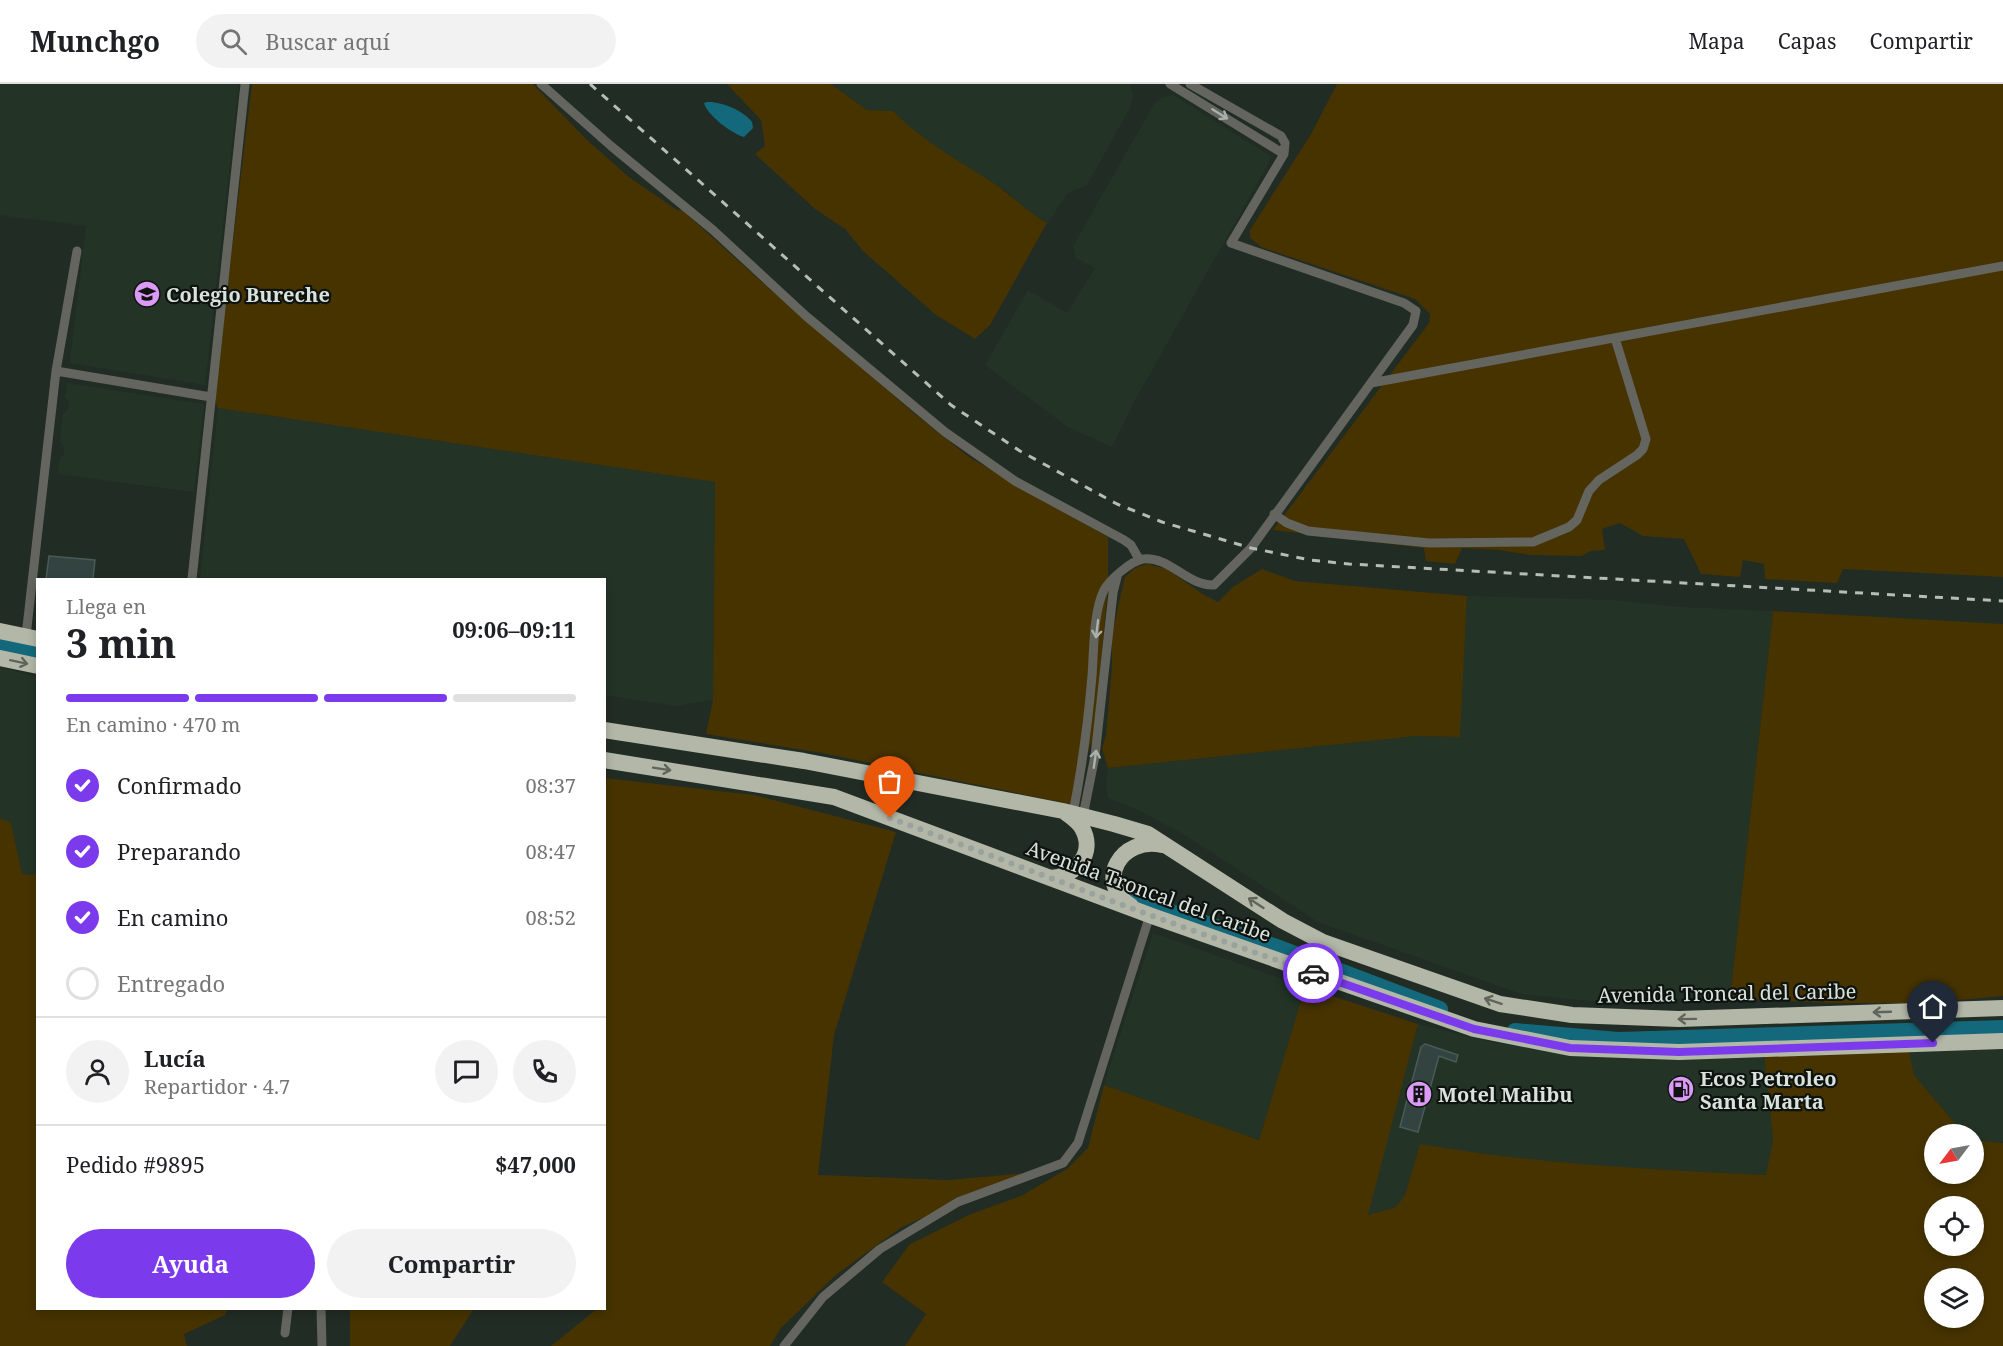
<!DOCTYPE html>
<html lang="es">
<meta charset="utf-8">
<style>
body{margin:0;font-family:"Noto Serif",serif;background:#f2f2f2;color:#202124;height:100vh;display:flex;flex-direction:column;font-size:22px;white-space:nowrap}
*{box-sizing:border-box;margin:0}
p{font-size:20px;color:#757577}
.icon{flex:none;width:33px;height:33px;fill:none;stroke:currentColor;stroke-width:2;stroke-linecap:round;stroke-linejoin:round}
.map{position:relative;flex:1;overflow:hidden}
.panel{position:absolute;left:36px;top:494px;width:570px;height:732px;display:flex;flex-direction:column;background:#fff;border-radius:0px;box-shadow:0 3px 9px #0003}
.panel>*{flex:none}
.needle{width:39px;rotate:238deg}
.controls{position:absolute;left:1924px;top:1040px;display:grid;gap:12px}
.controls a{display:grid;place-items:center;width:60px;height:60px;border-radius:50%;background:#fff;box-shadow:0 3px 9px #0003;font-size:30px}
.pin{position:absolute;display:grid;place-items:center;width:51px;height:51px;color:#fff;margin:-62px -26px;border-radius:50% 50% 50% 0;rotate:-45deg;box-shadow:0 0 6px #0007}
.pin .icon{rotate:45deg}
.courier{position:absolute;display:grid;place-items:center;width:60px;height:60px;margin:-30px;border:4px solid #7c3aed;border-radius:50%;background:#fff;color:#222;box-shadow:0 2px 8px #0007}
.head em{font-style:normal;font-weight:700}
.head div{display:flex;flex-direction:column-reverse}
.head{display:flex;align-items:center;justify-content:space-between;height:102px;padding:0 30px}
h1{font-size:39px;font-weight:700;line-height:45px}
.bar{display:grid;grid-template-columns:repeat(4,1fr);gap:9px 6px;align-content:center;height:72px;padding:0 30px}
.bar i{height:8px;border-radius:4px;background:#e0e0e0}
.bar .current{background:#7c3aed}
.bar p{grid-column:span 4}
.line{display:flex;align-items:center;gap:15px;padding:0 30px;border-top:2px solid #e0e0e0}
.line div{flex:1}
.round{display:grid;place-items:center;flex:none;width:63px;height:63px;border-radius:32px;background:#f2f2f2}
ol{padding:0 30px;list-style:none}
li{display:flex;align-items:center;gap:18px;height:66px}
li p{margin-inline-start:auto}
li .icon{padding:6px;border-radius:50%;background:#7c3aed;color:#fff;stroke-width:4}
li:last-child{color:#757577}
li i{width:33px;height:33px;border:3px solid #e0e0e0;border-radius:50%}
.primary-button{display:flex;gap:12px;margin-top:auto;padding:12px 30px}
.primary-button a{flex:1;height:69px;border-radius:36px;background:#7c3aed;color:#fff;font-size:24px;font-weight:700;line-height:69px;text-align:center}
.primary-button a+a{background:#f2f2f2;color:#202124}
header{display:flex;align-items:center;gap:36px;box-sizing:border-box;height:84px;padding:0 30px;background:#fff;border-bottom:2px solid #e0e0e0}
header strong{font-size:28px}
nav{display:flex;gap:33px;margin-inline-start:auto;font-size:21px}
.search{width:420px;height:54px;background:#f2f2f2;display:flex;align-items:center;gap:15px;box-sizing:border-box;padding:0 21px;border-radius:33px;color:#757577;font-size:22px}
.map>svg:first-child{display:block}
</style>
<header>
<strong>Munchgo</strong>
<div class="search"><svg class="icon" aria-label="search" viewBox="0 0 24 24"><circle cx="10" cy="10" r="6"/><path d="M15 15l6 6"/></svg>Buscar aquí</div>
<nav><a>Mapa</a><a>Capas</a><a>Compartir</a></nav>
</header>
<div class="map">
<svg width="2003" height="1262" viewBox="0 0 2003 1262">
<rect width="100%" height="100%" fill="#212c24"/>
<path fill="#233427" d="M0,0H239L205,301L70,279L86,142L0,131Z
M831,0H1130L1133,12L1130,24L1087,101L1067,110L1045,143L1047,139L1031,129L1008,109L912,47L893,27L867,26Z
M1173,11L1272,73L1134,318L1112,363L1068,343L985,281L1028,206L1067,229L1095,184L1076,174L1073,162L1154,20L1163,13Z
M67,299L204,320L194,408L57,390L60,374L64,371V363L60,358L63,330L68,326L69,318L65,313Z
M218,324L715,398L713,616L675,622L605,611L604,495H200Z
M1467,512L1611,516L1680,523L1773,527L1730,914L1591,917L1521,910L1318,838L1185,751L1140,727L1108,714L1106,697L1108,684L1417,652L1459,653Z
M0,584L37,593V791L22,790L11,740L0,734Z
M1153,849L1305,903L1259,1056L1104,1001Z
M1418,940L1490,958L1578,971H1764L1773,1056L1767,1091L1588,1082L1476,1070L1420,1060L1405,1111L1396,1123L1367,1131Z
M2003,966V1059L1974,1056V1050H1964L1914,991L1909,967Z"/>
<path fill="#463300" fill-rule="evenodd" d="M252,0H533L586,55L629,93L677,126H682L764,200L914,329L969,373L1108,453V503L1094,651L1070,720L822,669L706,650L713,616L715,398L218,324L214,314Z
M727,0H831L867,26L893,27C922,57 960,77 995,100C1013,113 1028,128 1047,139L990,241L975,255L936,231L863,167L845,145L815,125L755,70L765,62L761,36Z
M1337,0H2003V493L1843,485L1837,499L1765,495L1764,480L1743,476L1740,493L1701,490L1684,455L1643,452L1620,439L1602,445L1605,466L1590,467L1582,472L1530,471L1499,466L1462,464L1455,480L1426,477L1424,464L1273,446L1429,239L1430,230L1415,215L1261,163L1250,154V146L1311,50Z
M1147,480L1167,485L1204,511L1218,518L1233,503L1262,485L1295,497L1467,512L1460,653L1417,652L1108,684L1102,665L1106,651L1112,582V552L1119,518L1125,493L1135,484Z
M1773,527L2003,540V912L1926,919H1828L1730,914Z
M605,694L754,711L896,748L834,951L818,1091L949,1096L1025,1089L902,1143L837,1190L781,1244L770,1262H551L598,1224H604Z
M0,734L11,739L22,790L37,791L38,1224H228L225,1231L184,1250L187,1262H0Z
M1305,903L1418,940L1368,1131L1396,1123L1405,1111L1420,1060C1535,1080 1650,1085 1766,1091L1773,1056L1764,971L1909,967L1914,991L1964,1050H1935V1089H1974V1056L2003,1059V1262H905L926,1230L882,1198L910,1160L971,1130L1021,1112L1067,1085L1088,1064L1104,1001L1259,1056ZM1935,1122H1974V1161H1935ZM1935,1194H1974V1233H1935Z
M350,1224H472L473,1226L450,1262H350Z"/>
<path fill="#13697b" d="M707,18C721,17 744,27 752,38L753,44L744,53C732,50 707,31 704,19Z"/>
<g fill="none" stroke-linecap="round" stroke-linejoin="round">
<path stroke="#13697b" stroke-width="16" d="M0,559L38,566
M1126,813L1274,862L1440,925
M1515,947L1618,956L2003,944"/>
</g>
<path fill="#324340" stroke="#495b58" stroke-width="1.5" d="M49,472L95,476L93,495H46Z
M1425,960L1458,971L1456,978L1439,972L1418,1048L1400,1043L1421,963Z
M1687,993L1688,1016L1675,1017L1673,994Z"/>
<g fill="none" stroke-linecap="round" stroke-linejoin="round">
<path stroke="#63655e" stroke-width="9" d="M541,0L611,62L713,146L806,232L945,348L1015,397L1124,456L1131,461L1139,475
M1170,0L1284,70
M56,287L211,313
M1371,299L2003,182
M1274,430L1287,439L1308,447L1429,459L1533,458L1569,443L1577,436L1589,407L1599,396L1637,371L1643,365L1646,355L1615,254
M192,495L245,0
M26,552L56,287L77,167
M1073,729C1082,684 1088,638 1092,592C1094,567 1093,528 1104,506C1110,495 1131,477 1143,475C1170,472 1187,502 1214,501L1251,464L1413,241L1416,227L1404,219L1231,159L1284,70L1285,59L1281,52L1190,0
M1083,732L1095,672L1113,509L1117,493
M321,1224L322,1262
M285,1249L288,1224
M784,1262L823,1213L880,1165L958,1118L1063,1079L1078,1059L1148,837L1152,832"/>
<path stroke="#b3b7a7" stroke-width="16" d="M0,547L38,555
M0,574L38,582
M604,646L804,677L1063,727L1114,740L1148,750L1283,837L1323,858L1500,920L1572,931L1679,935L2003,924
M604,676L834,713L1152,832L1474,945L1570,964L1679,968L2003,957
M1051,794C1076,792 1096,769 1082,744C1078,737 1071,733 1065,728
M1131,822C1094,798 1121,752 1162,761"/>
<path stroke="#b4bdb6" stroke-width="3" stroke-dasharray="8 8" stroke-linecap="butt" d="M590,0L951,321L1020,367L1117,420L1162,438L1251,464L1310,476L1349,480L2003,517"/>
</g>
<defs><path id="oneway-shaft" d="M-6 0H5M1.5-3L5.5 0L1.5 3" fill="none" stroke-width="1.6" stroke-linecap="round" stroke-linejoin="round" transform="scale(1.5)"/></defs>
<g stroke="#aab0aa">
<use href="#oneway-shaft" transform="translate(1220 30) rotate(32)"/>
<use href="#oneway-shaft" transform="translate(1097 545) rotate(97)"/>
<use href="#oneway-shaft" transform="translate(1095 675) rotate(-82)"/>
</g>
<g stroke="#60655b">
<use href="#oneway-shaft" transform="translate(19 578) rotate(12)"/>
<use href="#oneway-shaft" transform="translate(662 685) rotate(9)"/>
<use href="#oneway-shaft" transform="translate(1256 819) rotate(-147)"/>
<use href="#oneway-shaft" transform="translate(1493 917) rotate(-162)"/>
<use href="#oneway-shaft" transform="translate(1882 928) rotate(178)"/>
<use href="#oneway-shaft" transform="translate(1687 935) rotate(179)"/>
</g>
<g fill="none" stroke-linecap="round" stroke-linejoin="round">
<path stroke="#99a29c" stroke-width="6" stroke-dasharray="0 10.8" d="M890,734L1152,832L1313,889"/>
<path stroke="#7c3aed" stroke-width="8" d="M1313,889L1474,945L1570,964L1679,968L1933,959"/>
</g>
<defs>
<symbol id="school-disc" viewBox="-11 -11 22 22"><circle r="9.5" fill="#da9af6" stroke="#0e130f"/><path d="M0-5L7-2L0 1L-7-2ZM-4 1L0 2.5L4 1V4Q0 6-4 4Z" fill="#111"/></symbol>
<symbol id="fuel-disc" viewBox="-11 -11 22 22"><circle r="9.5" fill="#da9af6" stroke="#0e130f"/><path d="M-5.5-6h7V0h2V4h1.3V-2.5L3-4.5l.8-.8L6-3V5H2.5V1h-1V6h-7ZM-4.2-4.7v3.2H.2V-4.7Z" fill="#111"/></symbol>
<symbol id="building-disc" viewBox="-11 -11 22 22"><circle r="9.5" fill="#da9af6" stroke="#0e130f"/><path d="M-4-6H4V6H1V3H-1V6H-4ZM-2.5-4.3h1.7v1.8h-1.7ZM.8-4.3h1.7v1.8H.8ZM-2.5-1h1.7V.8h-1.7ZM.8-1h1.7V.8H.8Z" fill="#111"/></symbol>
</defs>
<g fill-rule="evenodd">
<use href="#school-disc" x="132" y="195" width="30" height="30"/>
<use href="#fuel-disc" x="1666" y="990" width="30" height="30"/>
<use href="#building-disc" x="1404" y="995" width="30" height="30"/>
</g>
<g text-anchor="middle" dominant-baseline="central" stroke-width="4.5" stroke-linejoin="round" paint-order="stroke">
<g font-size="20" font-weight="bold" fill="#dae2dc" stroke="#0e130f" text-anchor="start">
<text x="166" y="210">Colegio Bureche</text>
<text x="1700" y="994">Ecos Petroleo<tspan x="1700" dy="23">Santa Marta</tspan></text>
<text x="1438" y="1010">Motel Malibu</text>
</g>
<g font-size="20" fill="#dae2dc" stroke="#0e130f">
<text transform="translate(1149 807) rotate(20)">Avenida Troncal del Caribe</text>
<text transform="translate(1727 909) rotate(-1)">Avenida Troncal del Caribe</text>
</g>
</g>
</svg>
<div class="controls">
<a><svg class="needle" viewBox="-14 -14 28 28"><path d="M0-13l5 13h-10z" fill="#e53935"/><path d="M0 13l5-13h-10z" fill="#757577"/></svg></a>
<a><svg class="icon" aria-label="locate" viewBox="0 0 24 24"><circle cx="12" cy="12" r="6"/><path d="M12 2v4M12 18v4M2 12h4M18 12h4"/></svg></a>
<a><svg class="icon" aria-label="layers" viewBox="0 0 24 24"><path d="M12 4l9 5-9 5-9-5zM3 14l9 5 9-5"/></svg></a>
</div>
<div class="pin" style="left:890px;top:734px;background:#ea580c"><svg class="icon" aria-label="bag" viewBox="0 0 24 24"><path d="M5 8h14l-1 12H6zM9 8a3 3 0 0 1 6 0"/></svg></div>
<div class="pin" style="left:1933px;top:959px;background:#1f2937"><svg class="icon" aria-label="home" viewBox="0 0 24 24"><path d="M3 11l9-7 9 7M6 9v11h12V9"/></svg></div>
<div class="courier" style="left:1313px;top:889px"><svg class="icon" aria-label="car" viewBox="0 0 24 24"><path d="M5 17H2v-5l4-1 3-4h7l3 4 3 1v5h-3M9 17h6M6 11h13"/><circle cx="7" cy="17" r="2"/><circle cx="17" cy="17" r="2"/></svg></div>
<section class="panel">
<div class="head"><div><h1>3 min</h1><p>Llega en</p></div><em>09:06–09:11</em></div>
<div class="bar"><i class="current"></i><i class="current"></i><i class="current"></i><i></i><p>En camino · 470 m</p></div>
<ol>
<li><svg class="icon" aria-label="check" viewBox="0 0 24 24"><path d="M5 12l5 5 9-10"/></svg>Confirmado<p>08:37</p></li>
<li><svg class="icon" aria-label="check" viewBox="0 0 24 24"><path d="M5 12l5 5 9-10"/></svg>Preparando<p>08:47</p></li>
<li><svg class="icon" aria-label="check" viewBox="0 0 24 24"><path d="M5 12l5 5 9-10"/></svg>En camino<p>08:52</p></li>
<li><i></i>Entregado</li>
</ol>
<div class="line" style="height:108px"><a class="round"><svg class="icon" aria-label="person" viewBox="0 0 24 24"><circle cx="12" cy="8" r="4"/><path d="M4 21q1-7 8-7t8 7"/></svg></a><div><b>Lucía</b><p>Repartidor · 4.7</p></div><a class="round"><svg class="icon" aria-label="chat" viewBox="0 0 24 24"><path d="M4 5h16v11H9l-5 4z"/></svg></a><a class="round"><svg class="icon" aria-label="phone" viewBox="0 0 24 24"><path d="M5 4h4l2 5-3 2q2 4 5 5l2-3 5 2v4C11 20 4 13 5 4z"/></svg></a></div>
<div class="line" style="height:78px"><div>Pedido #9895</div><b>$47,000</b></div>
<div class="primary-button"><a>Ayuda</a><a>Compartir</a></div>
</section>
</div>
